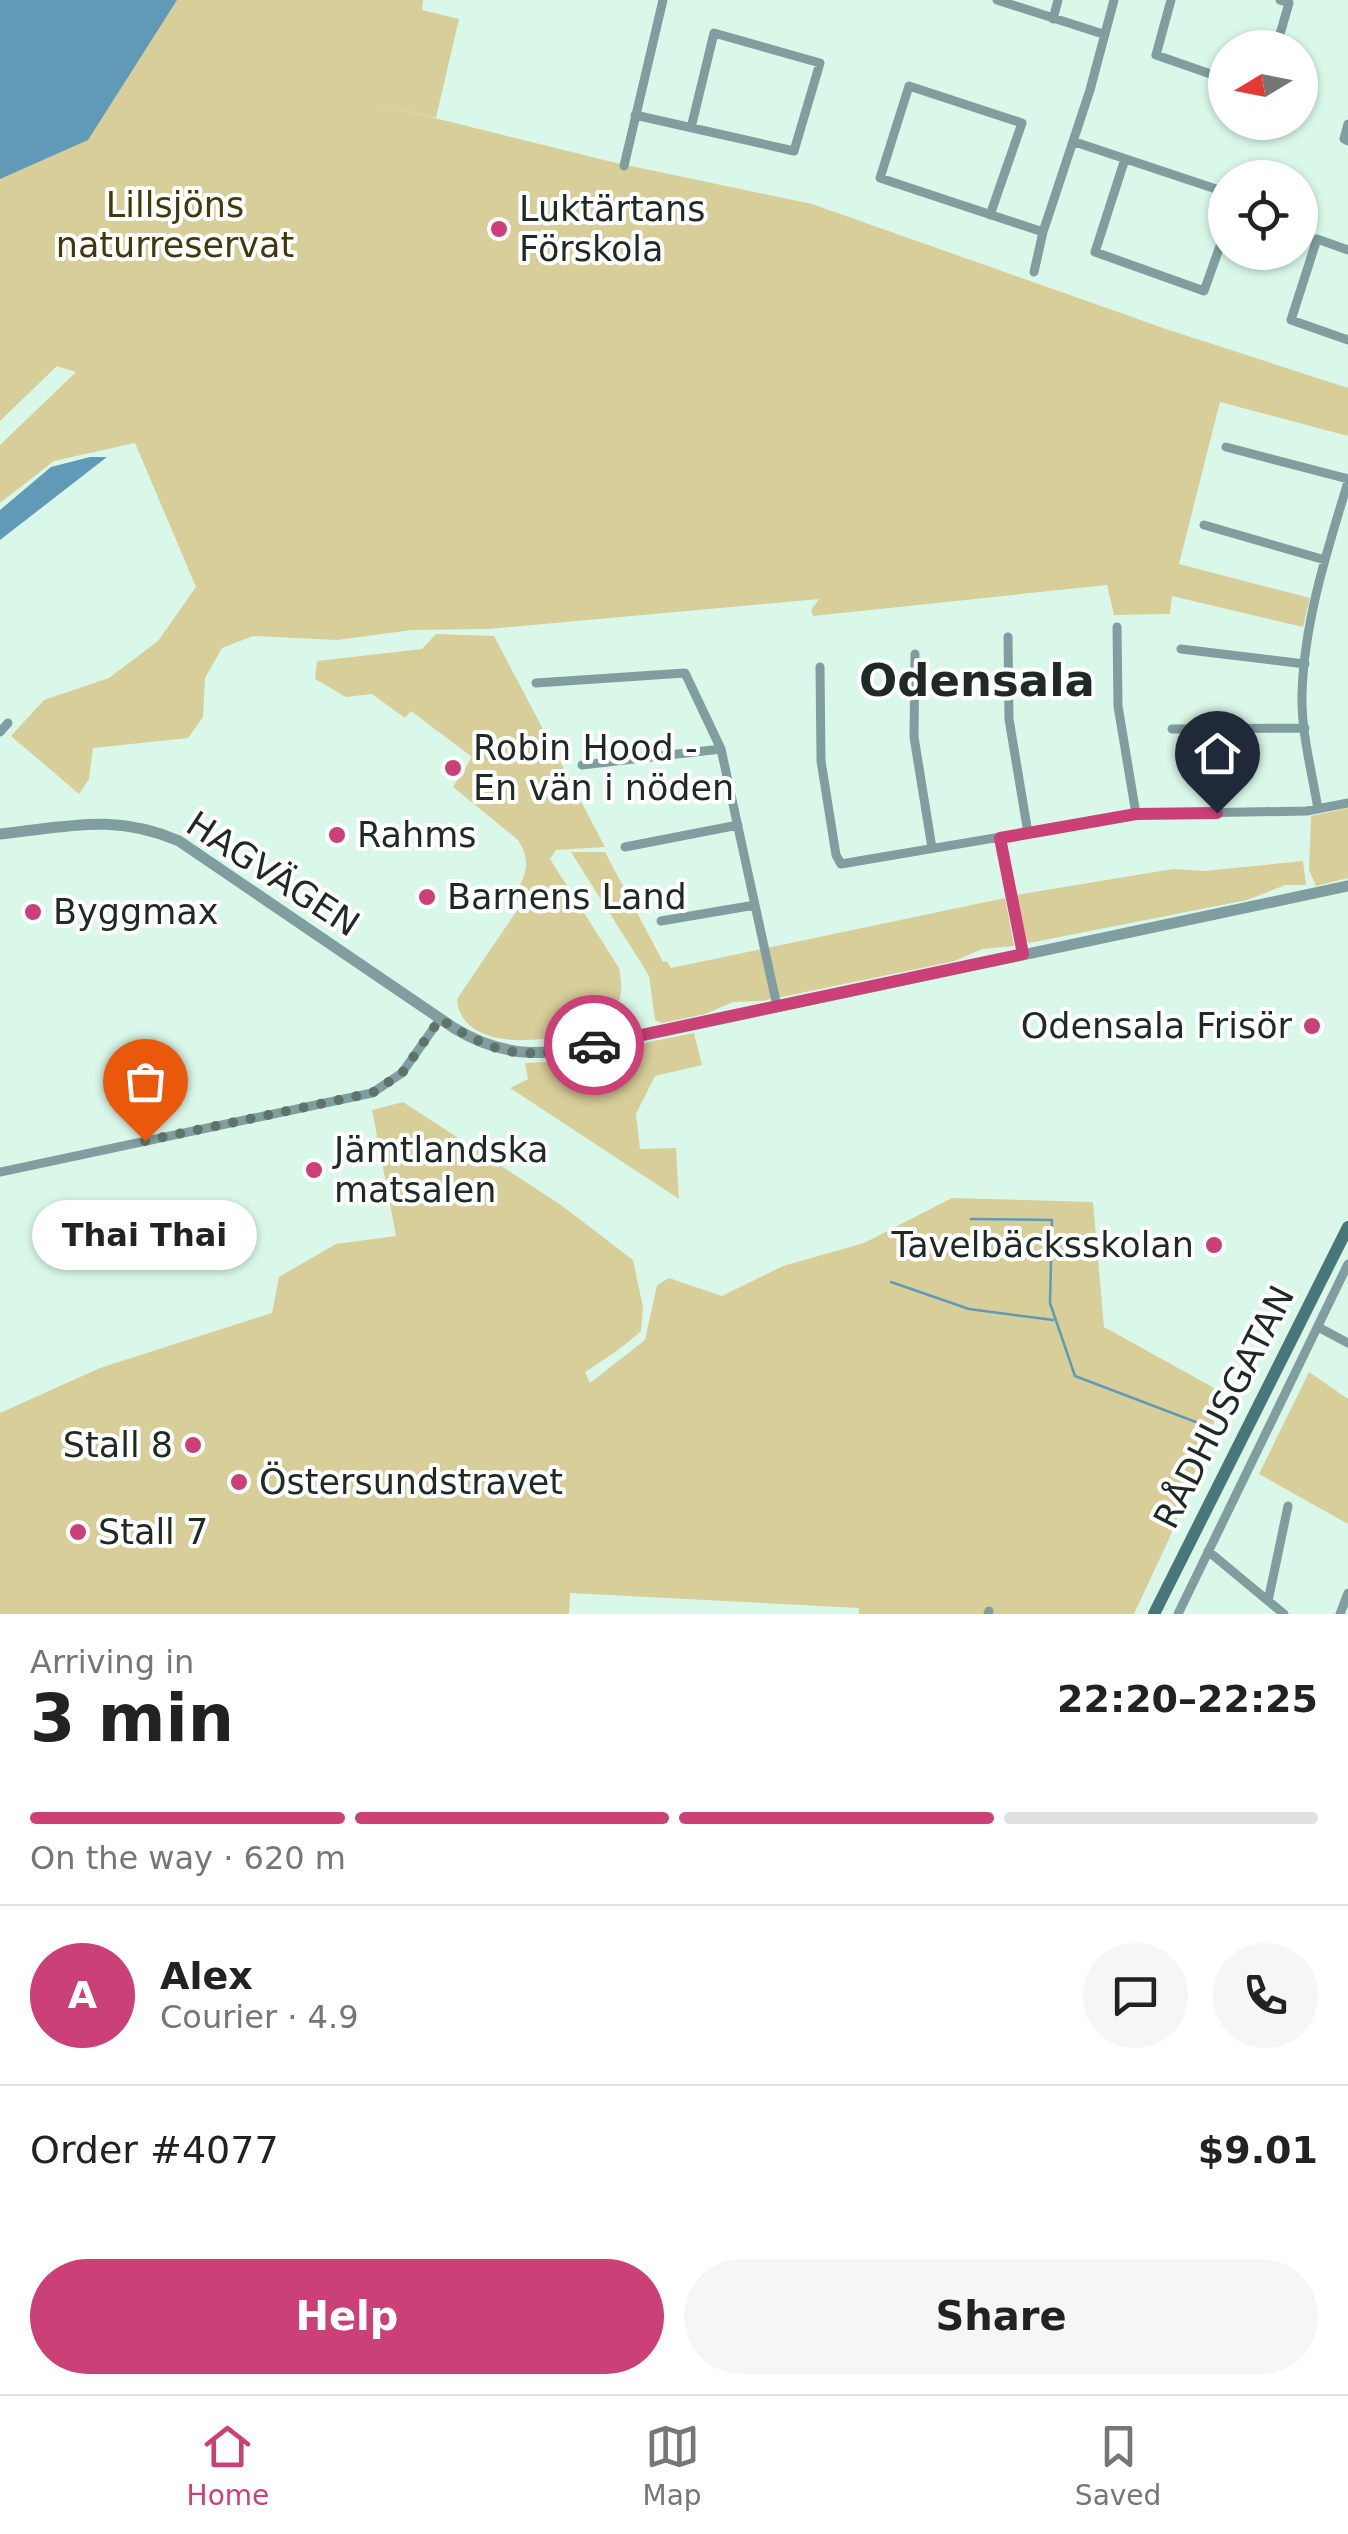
<!DOCTYPE html>
<meta charset="utf-8">
<style>
body{margin:0;font-family:"DejaVu Sans",sans-serif;background:#f6f6f6;color:#222;height:100vh;display:flex;flex-direction:column;font-size:38px;white-space:nowrap}
*{box-sizing:border-box;margin:0}
p{font-size:32px;color:#767676}
.icon{flex:none;width:55px;height:55px;fill:none;stroke:currentColor;stroke-width:2;stroke-linecap:round;stroke-linejoin:round}
.map{position:relative;height:1614px;overflow:hidden}
.drawer{display:flex;flex-direction:column;background:#fff;flex:1}
.drawer>*{flex:none}
.needle{width:65px;rotate:260deg}
.tools{position:absolute;left:1208px;top:30px;display:grid;gap:20px}
.tools a{display:grid;place-items:center;width:110px;height:110px;border-radius:50%;background:#fff;box-shadow:0 2px 8px #0004;font-size:50px}
.pin{position:absolute;display:grid;place-items:center;width:85px;height:85px;color:#fff;margin:-102px -42px;border-radius:50% 50% 50% 0;rotate:-45deg;box-shadow:0 0 10px #0007}
.pin .icon{rotate:45deg}
.courier{position:absolute;display:grid;place-items:center;width:100px;height:100px;margin:-50px;border:8px solid #ca4077;border-radius:50%;background:#fff;color:#222;box-shadow:0 2px 12px #0007}
.bubble{position:absolute;height:70px;border-radius:35px;background:#fff;box-shadow:0 2px 8px #0004;font-size:32px;font-weight:600;line-height:70px;text-align:center}
.summary em{font-style:normal;font-weight:600}
.summary div{display:flex;flex-direction:column-reverse}
.summary{display:flex;align-items:center;justify-content:space-between;height:170px;padding:0 30px}
h1{font-size:65px;font-weight:600;line-height:75px}
.bar{display:grid;grid-template-columns:repeat(4,1fr);gap:15px 10px;align-content:center;height:120px;padding:0 30px}
.bar i{height:12px;border-radius:8px;background:#e0e0e0}
.bar .selected{background:#ca4077}
.bar p{grid-column:span 4}
.line{display:flex;align-items:center;gap:25px;padding:0 30px;border-top:2px solid #e0e0e0}
.line div{flex:1}
.round{display:grid;place-items:center;flex:none;width:105px;height:105px;border-radius:52px;background:#f6f6f6}
.primary-button{display:flex;gap:20px;margin-top:auto;padding:20px 30px}
.primary-button a{flex:1;height:115px;border-radius:60px;background:#ca4077;color:#fff;font-size:40px;font-weight:600;line-height:115px;text-align:center}
.primary-button a+a{background:#f6f6f6;color:#222}
.tabs{display:flex;justify-content:space-around;align-items:center;height:140px;border-top:2px solid #e0e0e0;background:#fff;font-size:28px;color:#767676}
.tabs a{display:grid;justify-items:center;gap:5px}
.tabs .selected{color:#ca4077}
.map>svg:first-child{display:block}
</style>
<div class="map">
<svg width="1348" height="1614" viewBox="0 0 1348 1614">
<rect width="100%" height="100%" fill="#daf8ea"/>
<path fill="#d8ce9a" d="M0,0H423L422,10L459,19L436,118L358,99L612,162L812,204L1166,329L1348,388V436L1220,402L1179,564L1310,598L1303,627L1172,596L1170,614L1114,615L1107,585L813,616L811,610L819,599L488,629L412,630L337,640L253,636L222,648L205,678L203,717L188,738L93,748L89,779L79,794L11,736L44,700L109,678L158,641L196,587L135,443L54,461L0,503V445L76,372L57,366L0,421Z
M436,634L494,636L605,847L556,850L550,859L619,968C621,980 624,995 616,1006C589,1043 461,1062 457,999L522,903L513,897C526,876 532,862 518,840L453,787L472,757L411,711L405,718L372,694L346,697L315,679L317,661L422,649Z
M1348,808V878L1316,886L1309,870L1311,816Z
M571,852H605L663,962L667,961L671,968L1005,898L1014,946L982,949L955,961L762,1001L733,1002L705,1014L662,1023L655,1020L649,976L643,966Z
M1303,861L1306,885H1285L1247,900L1029,943L1025,939L1016,895L1173,869L1204,871Z
M694,1033L702,1065L655,1076L636,1114L640,1149L676,1148L679,1199L510,1088L528,1079L525,1063L549,1062Z
M403,1102L561,1205L633,1260L643,1307L641,1331C624,1347 605,1359 585,1372L590,1383L645,1340L657,1285L669,1278L722,1296L783,1266L864,1243L952,1198L1093,1202L1104,1327L1225,1394L1169,1539L1134,1614H859V1608L570,1593L569,1614H0V1413L100,1368L272,1313L279,1277L336,1244L396,1236L372,1110Z
M1309,1372L1348,1399V1524L1259,1474Z"/>
<path fill="#609ab7" d="M0,0H177L88,140L0,179Z
M90,457H107L0,540V510L51,467Z"/>
<g fill="none" stroke-linecap="round" stroke-linejoin="round">
<path stroke="#609ab7" stroke-width="2.5" d="M971,1219L1052,1220L1050,1303L1075,1376L1209,1427
M891,1282L969,1309L1053,1320"/>
<path stroke="#809e9f" stroke-width="9" d="M997,0L1103,34
M1171,0L1156,55L1225,79
M1053,19L1058,0
M1276,48L1289,3L1280,0
M635,115L794,151L820,63L714,33L691,128
M1348,124L1344,139L1348,141
M1075,142L1225,192
M1125,159L1095,252L1204,291L1225,232
M624,166L663,0
M990,215L1022,123L909,86L880,178L1043,232
M1348,250L1317,239L1291,320L1348,340
M1034,272L1043,232L1090,90L1114,0
M1226,447L1348,479
M1204,525L1325,560
M1117,627L1118,706L1136,814
M1008,637L1009,719L1028,833
M1181,649L1305,664
M915,654L914,737L932,848
M820,667L821,761L836,855L841,864L1136,814L1307,811L1348,803
M536,683L685,673L721,749L777,1006
M1172,729L1305,728
M0,732L8,723
M582,765L721,749
M1318,809C1312,772 1301,732 1302,694C1304,622 1327,551 1348,482
M1000,838L1023,955
M625,847L738,825
M661,921L755,905
M0,1172L372,1093L402,1073L440,1019
M1318,1327L1348,1343
M1208,1551L1284,1614
M1268,1601L1288,1506
M988,1614L989,1611
M1178,1614L1348,1264
M1340,1614L1348,1593"/>
<path stroke="#809e9f" stroke-width="11" d="M0,834C68,827 114,813 179,841L454,1028C518,1067 562,1051 631,1038L1348,886"/>
<path stroke="#497779" stroke-width="12" d="M1154,1614L1348,1227"/>
</g>
<g fill="none" stroke-linecap="round" stroke-linejoin="round">
<path stroke="#60726a" stroke-width="10" stroke-dasharray="0 18" d="M145,1141L372,1093L402,1073L440,1019C500,1058 525,1059 594,1045"/>
<path stroke="#ca4077" stroke-width="12" d="M594,1045L1023,954L1000,838L1136,814L1217,813"/>
</g>
<g fill="#ca4077" stroke="#fff" stroke-width="4">
<circle cx="499" cy="229" r="10"/>
<circle cx="453" cy="768" r="10"/>
<circle cx="337" cy="835" r="10"/>
<circle cx="427" cy="897" r="10"/>
<circle cx="33" cy="912" r="10"/>
<circle cx="1312" cy="1026" r="10"/>
<circle cx="314" cy="1170" r="10"/>
<circle cx="1214" cy="1245" r="10"/>
<circle cx="193" cy="1445" r="10"/>
<circle cx="239" cy="1482" r="10"/>
<circle cx="78" cy="1532" r="10"/>
</g>
<g text-anchor="middle" dominant-baseline="central" stroke-width="8" stroke-linejoin="round" paint-order="stroke">
<g font-size="35" fill="#41390c" stroke="#fff">
<text x="175" y="205">Lillsjöns<tspan x="175" dy="40">naturreservat</tspan></text>
</g>
<g font-size="35" fill="#1f2a25" stroke="#fff" text-anchor="start">
<text x="519" y="209">Luktärtans<tspan x="519" dy="40">Förskola</tspan></text>
<text x="473" y="748">Robin Hood -<tspan x="473" dy="40">En vän i nöden</tspan></text>
<text x="357" y="835">Rahms</text>
<text x="447" y="897">Barnens Land</text>
<text x="53" y="912">Byggmax</text>
<text x="1292" y="1026" text-anchor="end">Odensala Frisör</text>
<text x="334" y="1150">Jämtlandska<tspan x="334" dy="40">matsalen</tspan></text>
<text x="1194" y="1245" text-anchor="end">Tavelbäcksskolan</text>
<text x="173" y="1445" text-anchor="end">Stall 8</text>
<text x="259" y="1482">Östersundstravet</text>
<text x="98" y="1532">Stall 7</text>
</g>
<g font-size="35" fill="#1f2a25" stroke="#fff">
<text transform="translate(273 874) rotate(33)">HAGVÄGEN</text>
<text transform="translate(1224 1407) rotate(-63)">RÅDHUSGATAN</text>
</g>
<g font-size="45" font-weight="bold" fill="#1f2a25" stroke="#fff">
<text x="977" y="680">Odensala</text>
</g>
</g>
</svg>
<div class="tools">
<a><svg class="needle" viewBox="-14 -14 28 28"><path d="M0-13l5 13h-10z" fill="#e53935"/><path d="M0 13l5-13h-10z" fill="#767676"/></svg></a>
<a><svg class="icon" aria-label="locate" viewBox="0 0 24 24"><circle cx="12" cy="12" r="6"/><path d="M12 2v4M12 18v4M2 12h4M18 12h4"/></svg></a>
</div>
<div class="pin" style="left:145px;top:1141px;background:#ea580c"><svg class="icon" aria-label="bag" viewBox="0 0 24 24"><path d="M5 8h14l-1 12H6zM9 8a3 3 0 0 1 6 0"/></svg></div>
<div class="pin" style="left:1217px;top:813px;background:#1f2937"><svg class="icon" aria-label="home" viewBox="0 0 24 24"><path d="M3 11l9-7 9 7M6 9v11h12V9"/></svg></div>
<div class="courier" style="left:594px;top:1045px"><svg class="icon" aria-label="car" viewBox="0 0 24 24"><path d="M5 17H2v-5l4-1 3-4h7l3 4 3 1v5h-3M9 17h6M6 11h13"/><circle cx="7" cy="17" r="2"/><circle cx="17" cy="17" r="2"/></svg></div>
<div class="bubble" style="left:32px;top:1200px;width:225px">Thai Thai</div>
</div>
<section class="drawer">
<div class="summary"><div><h1>3 min</h1><p>Arriving in</p></div><em>22:20–22:25</em></div>
<div class="bar"><i class="selected"></i><i class="selected"></i><i class="selected"></i><i></i><p>On the way · 620 m</p></div>
<div class="line" style="height:180px"><b class="round" style="background:#ca4077;color:#fff">A</b><div><b>Alex</b><p>Courier · 4.9</p></div><a class="round"><svg class="icon" aria-label="chat" viewBox="0 0 24 24"><path d="M4 5h16v11H9l-5 4z"/></svg></a><a class="round"><svg class="icon" aria-label="phone" viewBox="0 0 24 24"><path d="M5 4h4l2 5-3 2q2 4 5 5l2-3 5 2v4C11 20 4 13 5 4z"/></svg></a></div>
<div class="line" style="height:130px"><div>Order #4077</div><b>$9.01</b></div>
<div class="primary-button"><a>Help</a><a>Share</a></div>
</section>
<nav class="tabs">
<a class="selected"><svg class="icon" aria-label="home" viewBox="0 0 24 24"><path d="M3 11l9-7 9 7M6 9v11h12V9"/></svg>Home</a>
<a><svg class="icon" aria-label="map" viewBox="0 0 24 24"><path d="M3 6l6-2 6 2 6-2v14l-6 2-6-2-6 2zM9 4v14M15 6v14"/></svg>Map</a>
<a><svg class="icon" aria-label="saved" viewBox="0 0 24 24"><path d="M7 4h10v16l-5-4-5 4z"/></svg>Saved</a>
</nav>
